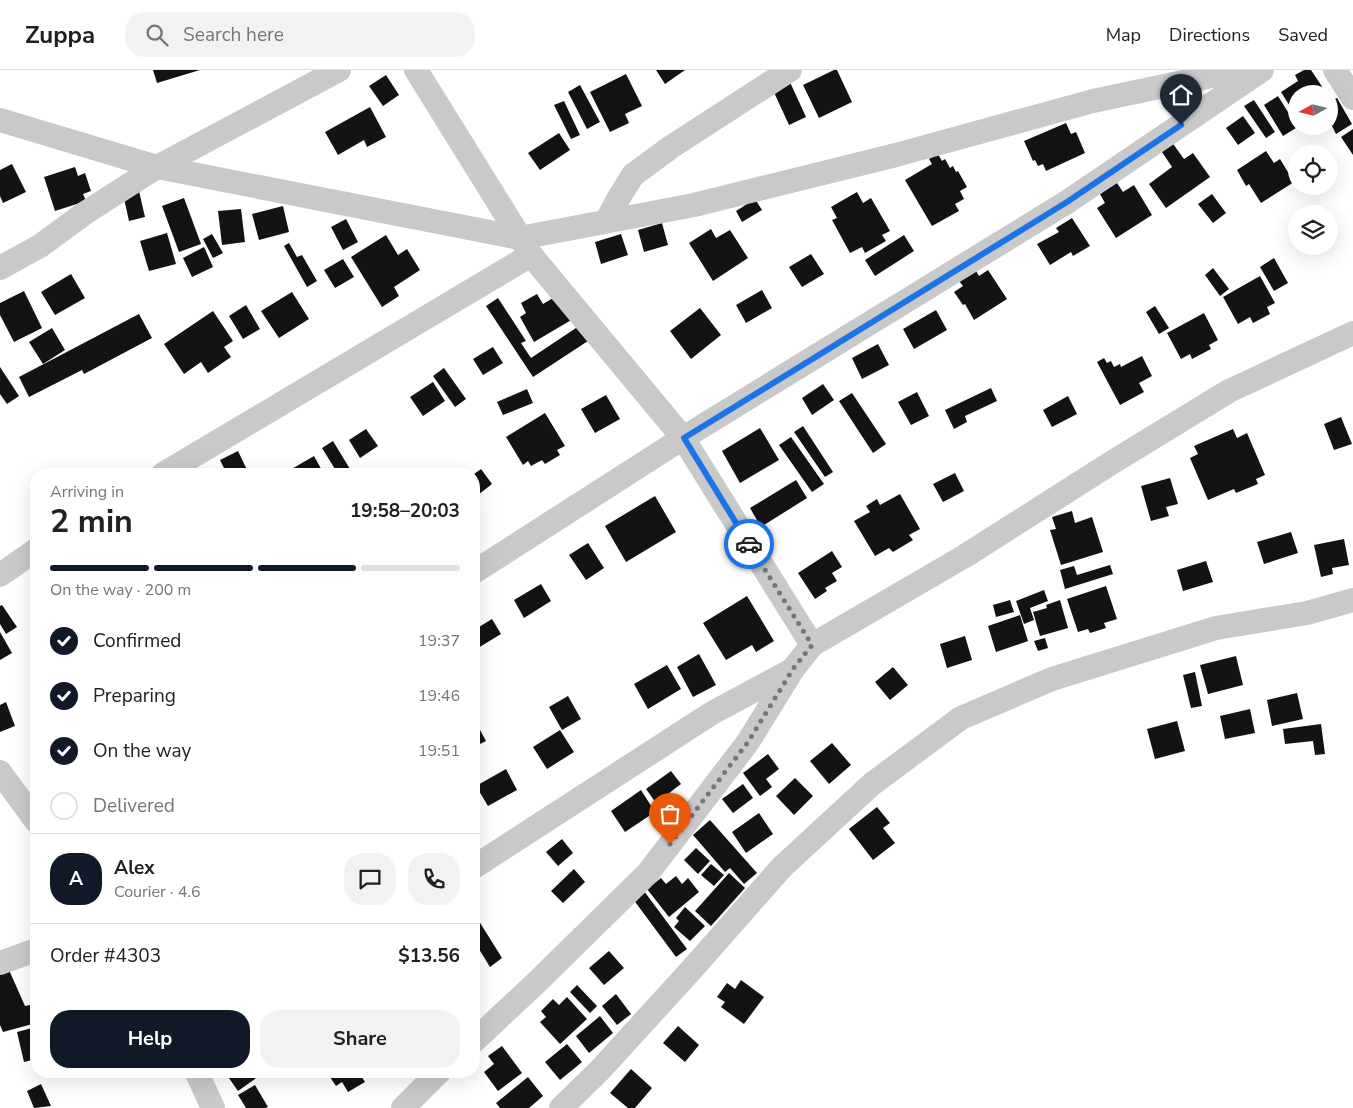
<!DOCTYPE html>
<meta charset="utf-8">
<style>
body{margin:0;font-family:"Nunito Sans",sans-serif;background:#f2f2f2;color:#202124;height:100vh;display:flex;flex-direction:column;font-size:19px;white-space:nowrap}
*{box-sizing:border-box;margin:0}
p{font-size:16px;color:#757577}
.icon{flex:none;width:28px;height:28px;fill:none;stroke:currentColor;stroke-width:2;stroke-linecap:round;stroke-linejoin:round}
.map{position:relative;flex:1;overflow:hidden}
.details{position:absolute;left:30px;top:398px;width:450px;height:610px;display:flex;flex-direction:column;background:#fff;border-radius:20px;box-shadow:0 5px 20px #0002}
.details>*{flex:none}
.needle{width:32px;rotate:262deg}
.tools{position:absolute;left:1288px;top:15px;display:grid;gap:10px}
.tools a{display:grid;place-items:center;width:50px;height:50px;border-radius:50%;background:#fff;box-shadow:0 5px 20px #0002;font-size:25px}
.pin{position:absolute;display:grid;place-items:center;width:42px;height:42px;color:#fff;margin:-51px -21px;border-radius:50% 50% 50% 0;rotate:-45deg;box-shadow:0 0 5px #0007}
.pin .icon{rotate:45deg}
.courier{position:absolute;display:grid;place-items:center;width:50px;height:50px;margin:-25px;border:4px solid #1a73e8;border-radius:50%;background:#fff;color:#222;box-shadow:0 1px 6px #0007}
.overview em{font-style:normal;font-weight:700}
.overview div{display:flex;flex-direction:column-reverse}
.overview{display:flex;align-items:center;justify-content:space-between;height:85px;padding:0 20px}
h1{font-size:32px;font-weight:700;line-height:38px}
.bar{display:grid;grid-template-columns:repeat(4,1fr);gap:8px 5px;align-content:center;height:60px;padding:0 20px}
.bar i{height:6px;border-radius:4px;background:#e0e0e0}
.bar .selected{background:#111827}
.bar p{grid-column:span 4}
.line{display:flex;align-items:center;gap:12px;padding:0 20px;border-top:1px solid #e0e0e0}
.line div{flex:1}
.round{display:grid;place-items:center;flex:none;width:52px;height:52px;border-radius:20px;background:#f2f2f2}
ol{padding:0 20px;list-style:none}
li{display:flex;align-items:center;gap:15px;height:55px}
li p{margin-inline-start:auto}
li .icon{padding:5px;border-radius:50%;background:#111827;color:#fff;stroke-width:4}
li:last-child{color:#757577}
li i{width:28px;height:28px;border:2px solid #e0e0e0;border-radius:50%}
.action{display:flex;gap:10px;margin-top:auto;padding:10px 20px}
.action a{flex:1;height:58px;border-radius:20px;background:#111827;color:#fff;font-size:20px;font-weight:700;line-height:58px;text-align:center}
.action a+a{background:#f2f2f2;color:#202124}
header{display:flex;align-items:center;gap:30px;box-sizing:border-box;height:70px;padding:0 25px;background:#fff;border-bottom:1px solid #e0e0e0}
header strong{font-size:24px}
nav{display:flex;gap:28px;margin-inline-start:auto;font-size:18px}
.search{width:350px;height:45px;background:#f2f2f2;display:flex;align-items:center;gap:12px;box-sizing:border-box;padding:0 18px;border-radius:20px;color:#757577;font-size:19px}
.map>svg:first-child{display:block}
</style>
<header>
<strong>Zuppa</strong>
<div class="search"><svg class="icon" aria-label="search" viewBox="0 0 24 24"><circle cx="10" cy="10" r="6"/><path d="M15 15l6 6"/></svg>Search here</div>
<nav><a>Map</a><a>Directions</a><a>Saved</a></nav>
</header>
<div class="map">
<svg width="1353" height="1038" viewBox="0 0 1353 1038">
<rect width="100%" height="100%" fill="#fff"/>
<path fill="#131313" d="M153,0H200L157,13Z
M656,0H685L665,14Z
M834,0H837L852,32L819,48L803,15Z
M1304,0H1311L1327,24H1296V46L1281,22L1298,11L1295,5Z
M626,4L642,36L625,44L629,53L610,62L590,22Z
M386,5L399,25L383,36L369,16Z
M789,10L806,47L789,55L772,18Z
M580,15L600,52L587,59L568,22Z
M1278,26L1296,55V58L1283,66L1264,35Z
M1337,28L1352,54L1336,64L1329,50V32Z
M1254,30L1275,62L1266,68L1244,36Z
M564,31L580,65L571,69L554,35Z
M370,37L386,67L367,77L364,70L338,85L325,62Z
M1243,46L1255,63L1238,75L1226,58Z
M1066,53L1071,64L1076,62L1085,83L1046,101L1043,94L1038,96L1035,90L1033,91L1024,71Z
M1353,59V85L1341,67Z
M559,63L570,80L540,100L528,83Z
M1171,71L1184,89L1193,83L1210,107L1166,138L1149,114L1172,97L1160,79Z
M1266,81L1274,93L1280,89L1294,112L1261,133L1249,114L1246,116L1237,100Z
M938,84L942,91L945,89L950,98L953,96L956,102L958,101L967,117L960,121L964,129L955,134L959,141L932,156L905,110L932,94L929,89Z
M12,94L26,122L3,133L0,126V100Z
M75,97L78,106L85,103L91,121L83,124L86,131L55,141L44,107Z
M1117,113L1123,122L1134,115L1152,145L1116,168L1097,138L1105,133L1100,124Z
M139,121L145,147L129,151L123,124Z
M857,122L863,133L871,128L890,161L882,165L886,171L865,183L862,177L850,183L832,150L837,148L831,137Z
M1212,124L1226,143L1213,153L1198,134Z
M184,128L201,174L179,182L162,136Z
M755,129L762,140L742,152L736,141Z
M283,136L289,162L259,170L252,144Z
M241,139L245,172L222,175L218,141Z
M1072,148L1090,176L1073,186L1071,182L1050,195L1037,174L1059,162L1056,158Z
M346,149L358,172L343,180L331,157Z
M662,153L668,175L644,182L638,160Z
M711,159L716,168L730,160L748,188L713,211L689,173Z
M167,163L176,194L149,201L140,171Z
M212,164L223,183L213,188L203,169Z
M621,164L628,185L601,194L595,172Z
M386,165L398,185L407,179L420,200L394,217L399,226L382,237L351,187Z
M904,165L914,181L875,206L865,190Z
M289,173L297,187L302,185L317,211L307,217L284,176Z
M204,177L213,197L192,207L183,188Z
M811,184L824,204L802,217L789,197Z
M1274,188L1288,213L1274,221L1260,197Z
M343,189L354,207L335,218L324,200Z
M1213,198L1229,219L1220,226L1205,205Z
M988,200L1007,229L974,250L965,234L963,235L954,222L963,216L959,211L976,201L979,206Z
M71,204L85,228L55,245L41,222Z
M1260,206L1275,233L1267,237L1270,244L1253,253L1250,247L1238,254L1223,227Z
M762,220L772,238L746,253L736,235Z
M24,221L42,258L14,272L0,245V233Z
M292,222L309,249L279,268L261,241Z
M537,224L543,234L558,225L573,249L534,272L520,247L526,243L521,233Z
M498,228L526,271L521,273L531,288L582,254L591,269L533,307L486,236Z
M246,235L260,259L243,269L229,246Z
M1155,236L1169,258L1159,264L1146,242Z
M700,238L721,265L691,289L670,261Z
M936,240L947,260L914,279L903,259Z
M213,241L233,271L224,277L231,287L208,303L201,292L184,304L164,274Z
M1204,243L1218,270L1209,275L1211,279L1192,289L1190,284L1181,289L1167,263Z
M139,244L152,268L84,304L82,300L29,327L19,307Z
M52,258L65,280L43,294L29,272Z
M878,274L889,295L862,309L852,288Z
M493,277L503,293L483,305L473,289Z
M1142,286L1152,306L1139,313L1144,322L1120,335L1097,292L1104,288L1107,293L1111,291L1114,297L1120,294L1121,297Z
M0,297L19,326L7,334L0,324Z
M444,298L466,329L455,337L433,306Z
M433,312L445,331L423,346L410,327Z
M823,314L834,330L812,345L802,328Z
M991,318L997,331L965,346L967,352L954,359L945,340Z
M527,319L533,333L503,345L497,332Z
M917,322L929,346L911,355L898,332Z
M852,323L886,374L873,383L839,331Z
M606,325L620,349L595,363L581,339Z
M1068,326L1077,344L1052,357L1043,340Z
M545,343L565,376L557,380L560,385L545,394L542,390L531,396L528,391L523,395L506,367Z
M1341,347L1352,374L1334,380L1324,354Z
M803,356L833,402L825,407L794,362Z
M760,358L779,390L740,413L722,381Z
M366,359L378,376L360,388L349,370Z
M1233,359L1237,368L1247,363L1265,405L1256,409L1258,414L1236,423L1234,419L1208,430L1190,388L1198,384L1194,376Z
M791,367L824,414L812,422L779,375Z
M333,371L353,404H338L322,378Z
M238,381L249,404H227L220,390Z
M314,386L324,404H283Z
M481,399L492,414L474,428V404Z
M955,403L964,421L943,432L933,414Z
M1170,408L1178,434L1166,437L1169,446L1151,451L1141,416Z
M796,410L807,428L761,457L750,438Z
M900,424L920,459L909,465L913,470L893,482L889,478L875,486L854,451L870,442L866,436L877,429L880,435Z
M655,426L676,462L626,492L605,456Z
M1072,441L1075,453L1092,447L1103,482L1061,495L1050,460L1056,459L1052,447Z
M1291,462L1298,483L1264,494L1257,472Z
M1344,469L1349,495L1332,498L1333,504L1321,507L1314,475Z
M588,473L604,498L586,510L569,485Z
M832,481L842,497L832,503L837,511L825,518L827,521L815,529L798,503Z
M1206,491L1213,512L1183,521L1177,500Z
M1110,495L1113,504L1065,519L1060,500L1074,496L1077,505Z
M541,514L551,531L524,548L514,530Z
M1106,516L1117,549L1104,553L1106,558L1090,563L1088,559L1078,562L1067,529Z
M1044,520L1048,531L1030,538L1034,550L1024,554L1016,531Z
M747,526L774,571L756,582L752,575L726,590L703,553Z
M1010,530L1014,542L996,547L993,535Z
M1060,530L1068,558L1040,566L1033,542L1047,538L1046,535Z
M2,535L17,557L6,564L0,554V536Z
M1020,545L1028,571L996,582L988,556Z
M492,549L501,564L478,578L474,570V560Z
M0,562L12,583L0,590Z
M965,566L972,590L947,598L940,574Z
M1045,568L1048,578L1038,581L1034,571Z
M699,584L716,615L693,627L677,597Z
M1236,586L1243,615L1208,624L1200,595Z
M667,595L681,619L648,639L634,614Z
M893,597L908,615L890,630L875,612Z
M1195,602L1202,636L1191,638L1183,605Z
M1297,623L1303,649L1272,656L1267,630Z
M568,626L581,649L562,660L549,637Z
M6,632L15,656L0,662V635Z
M1250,639L1255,663L1225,669L1220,646Z
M474,649L486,671L474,677Z
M1177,651L1185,681L1155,689L1147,659Z
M1321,654L1325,684L1315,685L1313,671L1285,674L1283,659Z
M560,660L574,682L547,699L533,677Z
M832,673L851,695L829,714L810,691Z
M768,684L779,699L766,709L772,717L760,726L743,703Z
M506,699L517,720L488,736L476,716Z
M671,701L681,714L656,733L646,719Z
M795,708L813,726L794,745L776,726Z
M743,714L753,728L733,743L722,729Z
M641,720L655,742L625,762L611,741Z
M877,737L890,753L883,758L895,773L873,790L849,759Z
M759,743L773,764L746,783L732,762Z
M710,750L757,803L744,814L730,798L725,802L693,765Z
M562,769L573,783L558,796L546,782Z
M696,778L710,791L698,804L684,790Z
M711,794L724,805L714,816L701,805Z
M574,799L585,812L563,833L551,821Z
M729,803L745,818L711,856L695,841Z
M676,806L682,814L688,808L699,822L669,847L647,819L661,808L666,814Z
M644,821L687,879L676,887L633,829Z
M685,837L705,856L690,871L674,857L679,851L676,848Z
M474,843L502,888L490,897L474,871Z
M609,881L624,898L604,915L589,898Z
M9,900L25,936L35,934L36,953L3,962L0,955V904Z
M741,910L764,927L744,954L721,937L725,932L717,927L727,913L735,919Z
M577,915L597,936L590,943L570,922Z
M616,924L631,944L617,955L602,936Z
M567,927L587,949L560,974L540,952L546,947L541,941L553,929L559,935Z
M600,946L613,963L589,983L576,966Z
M678,956L699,975L685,992L663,973Z
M36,957V989L24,992L17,962Z
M567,974L582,992L560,1010L545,992Z
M502,976L522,1003L498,1021L484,1002L494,994L488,986Z
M631,999L652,1018L635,1038H628L610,1023Z
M224,1001H266L238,1021Z
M326,1001H358L365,1012L348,1022L342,1012L336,1016Z
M528,1007L543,1026L529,1038H500L496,1033Z
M41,1014L51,1036L34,1038L27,1021Z
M255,1015L268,1037L265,1038H246L238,1025Z"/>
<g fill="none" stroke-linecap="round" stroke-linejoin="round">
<path stroke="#c9c9c9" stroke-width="24" d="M416,0L531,185L683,368L812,575
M1335,0L1353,28
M0,50L157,97L520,168L694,135L896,85L1093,31L1240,0
M607,150L618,129L633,105L671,77L790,0
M0,198L40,176L85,143L157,97L339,0
M163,404L531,185
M474,502L683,368L1067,132L1262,0
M0,505L36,480
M0,702L36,751
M474,797L712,643L792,600
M0,893L36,880
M474,971L537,912L648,803L748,672L793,599L812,575L965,486L1116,390L1229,321L1353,263
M196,1001L213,1038
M403,1038L440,1001
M561,1038L600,1000L693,898L782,797L872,714L961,648L1052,609L1216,558L1307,543L1353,530"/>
</g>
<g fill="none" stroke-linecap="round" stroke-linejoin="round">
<path stroke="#767676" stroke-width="5" stroke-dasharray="0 9" d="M670,774L748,672L793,599L812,575L749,474"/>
<path stroke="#1a73e8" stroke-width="6" d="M749,474L684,368L1067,132L1181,55"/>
</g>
</svg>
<div class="tools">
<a><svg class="needle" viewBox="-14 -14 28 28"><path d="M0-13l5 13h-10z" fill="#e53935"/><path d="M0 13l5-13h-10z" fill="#757577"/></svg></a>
<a><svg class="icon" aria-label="locate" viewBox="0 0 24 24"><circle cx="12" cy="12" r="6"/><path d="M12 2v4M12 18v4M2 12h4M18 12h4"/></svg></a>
<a><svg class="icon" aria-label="layers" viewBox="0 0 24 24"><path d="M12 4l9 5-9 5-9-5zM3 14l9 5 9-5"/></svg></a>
</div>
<div class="pin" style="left:670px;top:774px;background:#ea580c"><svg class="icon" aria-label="bag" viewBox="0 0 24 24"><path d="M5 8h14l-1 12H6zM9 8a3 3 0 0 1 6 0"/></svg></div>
<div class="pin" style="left:1181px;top:55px;background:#1f2937"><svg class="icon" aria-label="home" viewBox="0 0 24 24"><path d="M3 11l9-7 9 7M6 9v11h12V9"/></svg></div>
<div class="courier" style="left:749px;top:474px"><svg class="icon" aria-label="car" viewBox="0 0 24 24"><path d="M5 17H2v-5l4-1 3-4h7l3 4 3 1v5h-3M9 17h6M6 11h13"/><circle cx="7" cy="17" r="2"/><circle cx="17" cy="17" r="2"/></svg></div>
<section class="details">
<div class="overview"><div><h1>2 min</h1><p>Arriving in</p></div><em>19:58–20:03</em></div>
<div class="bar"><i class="selected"></i><i class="selected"></i><i class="selected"></i><i></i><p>On the way · 200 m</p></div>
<ol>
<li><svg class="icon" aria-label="check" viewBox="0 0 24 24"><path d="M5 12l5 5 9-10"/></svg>Confirmed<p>19:37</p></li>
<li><svg class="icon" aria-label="check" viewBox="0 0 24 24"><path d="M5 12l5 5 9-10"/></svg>Preparing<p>19:46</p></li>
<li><svg class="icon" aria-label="check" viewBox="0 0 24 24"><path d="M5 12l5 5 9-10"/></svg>On the way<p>19:51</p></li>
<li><i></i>Delivered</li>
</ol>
<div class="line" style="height:90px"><b class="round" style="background:#111827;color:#fff">A</b><div><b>Alex</b><p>Courier · 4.6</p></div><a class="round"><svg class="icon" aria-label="chat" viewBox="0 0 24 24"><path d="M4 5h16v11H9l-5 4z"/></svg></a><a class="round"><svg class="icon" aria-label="phone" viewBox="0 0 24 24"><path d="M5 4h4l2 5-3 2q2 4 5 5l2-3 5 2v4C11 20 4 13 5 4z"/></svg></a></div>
<div class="line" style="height:65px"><div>Order #4303</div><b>$13.56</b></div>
<div class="action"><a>Help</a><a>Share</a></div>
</section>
</div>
